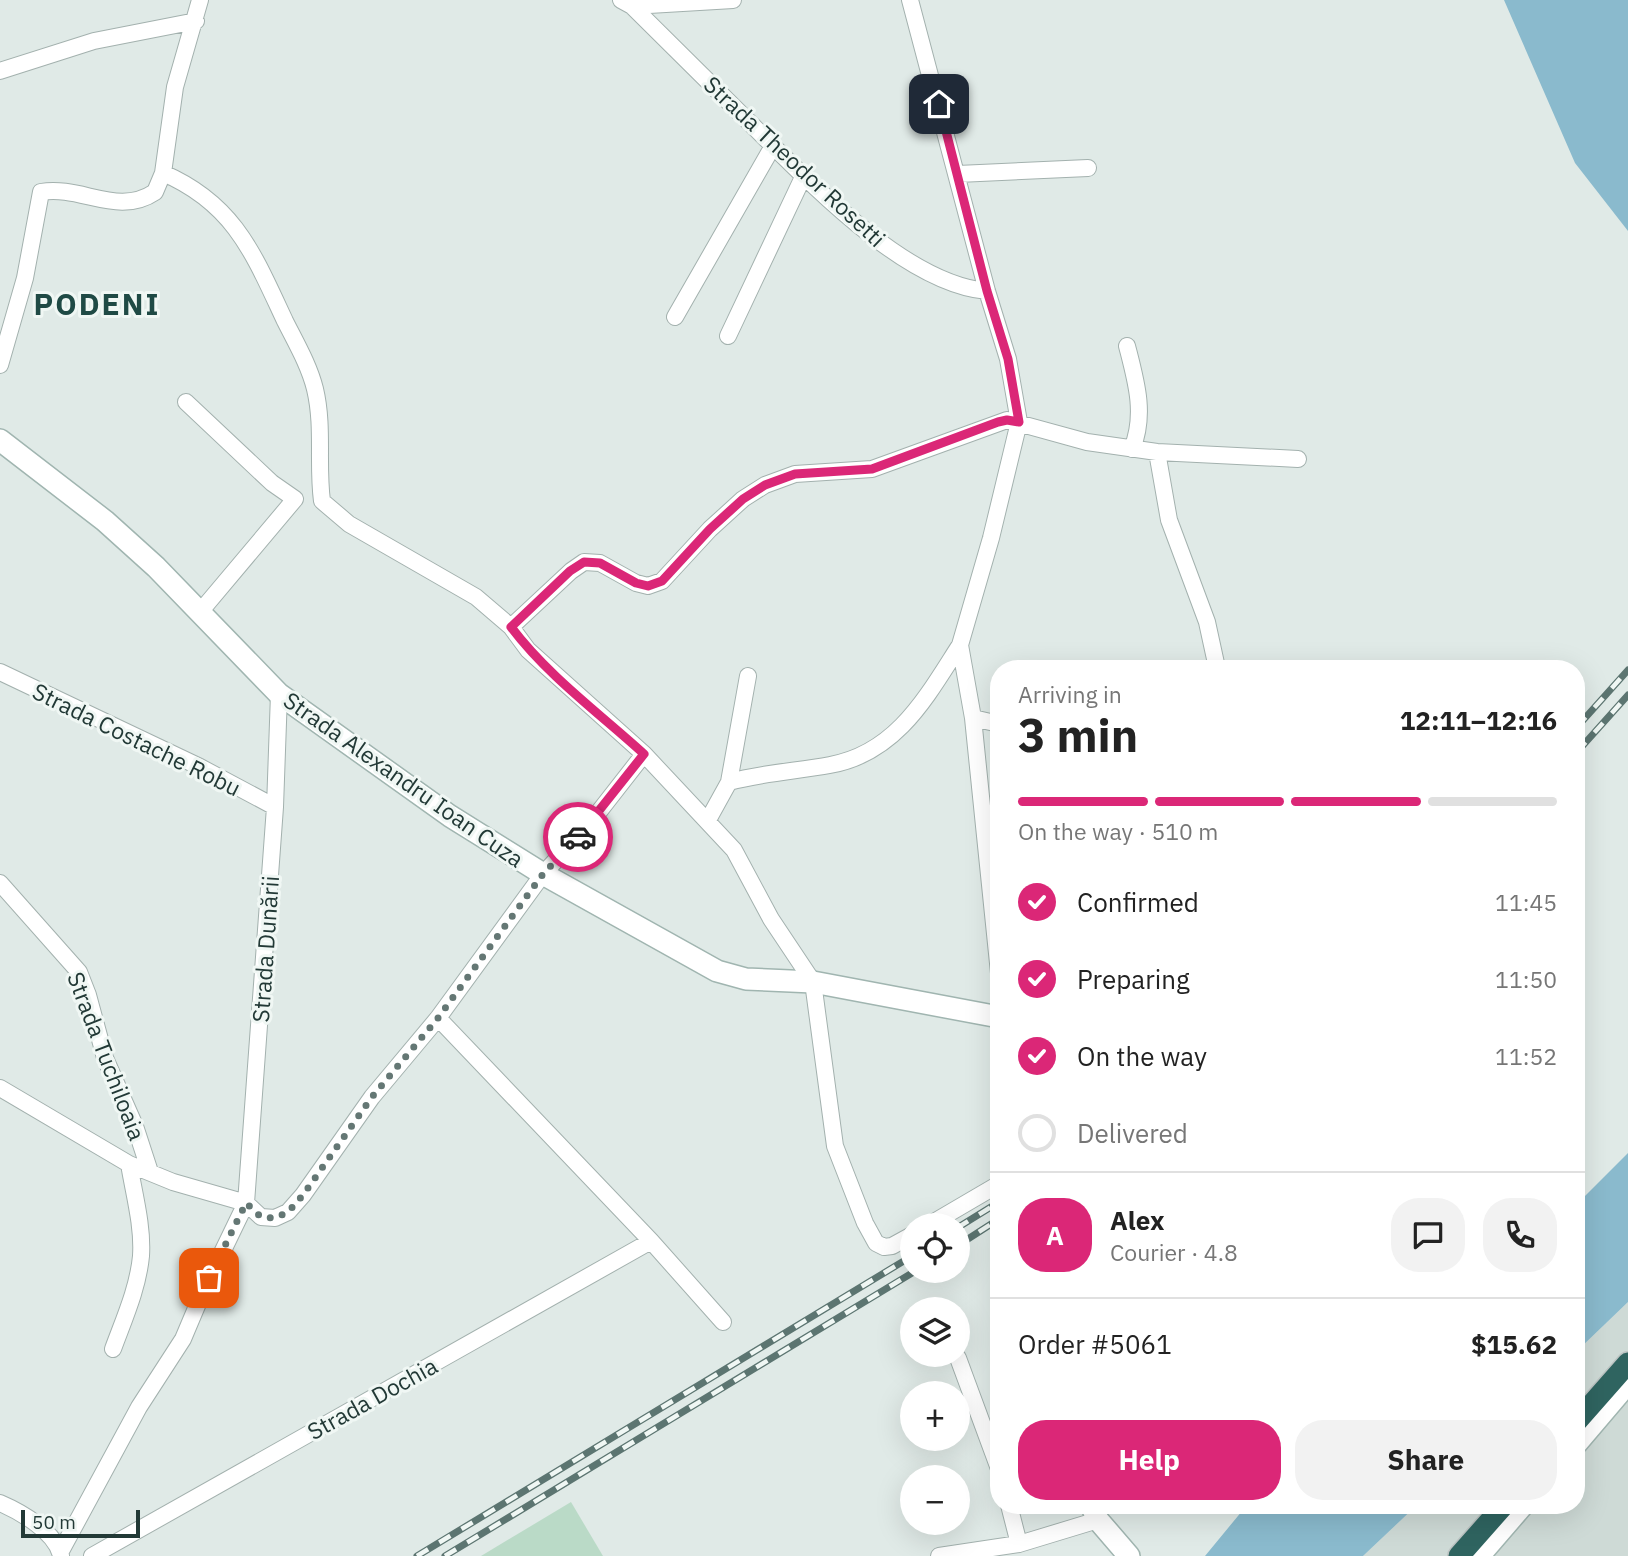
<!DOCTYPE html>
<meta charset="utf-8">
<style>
body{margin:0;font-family:"IBM Plex Sans",sans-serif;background:#f2f2f2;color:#222;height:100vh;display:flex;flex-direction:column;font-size:26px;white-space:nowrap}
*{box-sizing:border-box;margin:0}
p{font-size:23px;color:#767676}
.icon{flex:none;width:38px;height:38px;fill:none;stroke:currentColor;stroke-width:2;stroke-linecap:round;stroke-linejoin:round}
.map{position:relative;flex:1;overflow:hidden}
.drawer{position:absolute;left:990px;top:660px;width:595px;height:854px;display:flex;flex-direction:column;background:#fff;border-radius:28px;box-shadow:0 7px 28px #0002}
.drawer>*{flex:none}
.controls{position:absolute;left:900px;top:1213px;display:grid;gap:14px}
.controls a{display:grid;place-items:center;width:70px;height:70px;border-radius:50%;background:#fff;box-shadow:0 7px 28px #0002;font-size:35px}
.scale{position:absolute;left:21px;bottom:18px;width:119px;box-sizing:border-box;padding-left:7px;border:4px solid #223936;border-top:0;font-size:19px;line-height:24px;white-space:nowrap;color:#223936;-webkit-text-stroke:5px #f0f7f4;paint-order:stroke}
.pin{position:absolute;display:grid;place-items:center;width:60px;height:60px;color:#fff;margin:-30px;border-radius:14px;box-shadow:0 4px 10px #0006}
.courier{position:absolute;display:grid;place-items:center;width:70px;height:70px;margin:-35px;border:5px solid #db2777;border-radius:50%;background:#fff;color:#222;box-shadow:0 2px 9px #0007}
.summary em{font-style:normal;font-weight:800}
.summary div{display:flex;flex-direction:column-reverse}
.summary{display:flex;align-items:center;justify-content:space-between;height:119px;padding:0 28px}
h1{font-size:46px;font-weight:800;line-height:52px}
.bar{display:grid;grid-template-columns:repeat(4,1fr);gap:10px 7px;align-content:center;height:84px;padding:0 28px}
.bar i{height:9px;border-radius:5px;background:#e0e0e0}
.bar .current{background:#db2777}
.bar p{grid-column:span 4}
.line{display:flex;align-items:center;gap:18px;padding:0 28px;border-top:2px solid #e0e0e0}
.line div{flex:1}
.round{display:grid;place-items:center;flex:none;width:74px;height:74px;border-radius:28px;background:#f2f2f2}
ol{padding:0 28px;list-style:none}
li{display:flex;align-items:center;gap:21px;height:77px}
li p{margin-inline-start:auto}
li .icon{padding:7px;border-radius:50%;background:#db2777;color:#fff;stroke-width:4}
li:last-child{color:#767676}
li i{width:38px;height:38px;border:4px solid #e0e0e0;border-radius:50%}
.action{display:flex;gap:14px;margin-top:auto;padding:14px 28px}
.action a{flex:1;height:80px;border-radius:28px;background:#db2777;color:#fff;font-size:28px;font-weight:800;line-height:80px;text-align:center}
.action a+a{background:#f2f2f2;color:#222}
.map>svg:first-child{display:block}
</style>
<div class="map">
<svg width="1628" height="1556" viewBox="0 0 1628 1556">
<rect width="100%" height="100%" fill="#e0eae7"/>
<path fill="#cedad6" d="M1628,1302V1556H1363L1417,1505H1577V1351Z"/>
<path fill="#badac7" d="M571,1502L603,1556H481Z"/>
<path fill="#8abacd" d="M1504,0H1628V231L1575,163Z
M1628,1153V1302L1577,1351V1204Z
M1247,1505H1417L1363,1556H1205Z"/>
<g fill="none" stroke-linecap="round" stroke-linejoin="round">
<defs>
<path id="street" d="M621,0L632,6C669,43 707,80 745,118C804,176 903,284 987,291
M910,0L987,291L1008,359L1019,422L991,538L960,645L973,718L999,973
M632,6L733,0
M0,71L94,41L196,21
M163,173C235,204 254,255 285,321C296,343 309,365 315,389C324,427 317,464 322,501L349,524L476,597L511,627L528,650L644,754L734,850L771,919L813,982L835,1146L865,1223L876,1243L884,1247L892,1246L912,1235
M958,174L1088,168
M675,317L773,146
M728,336L804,175
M1127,346C1136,381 1146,414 1132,449
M0,365L25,278L41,192C81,185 118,217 155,192L163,173L175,87L200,0
M186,402L272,483L295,499L200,612
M1157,452L1169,520L1207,622L1217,668
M511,627L571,571L584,562L600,563L636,583L648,586L662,581L710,529L743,499L765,485L795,474L872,469L1007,420L1087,442L1157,452L1298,459
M0,672L200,767L275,807
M973,718L999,724
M729,782C762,773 797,771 830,765C897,753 927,696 960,645
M708,820L729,782L748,676
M0,883L79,972L88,995L105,1058L135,1126L150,1172
M438,1018L651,1241L723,1322
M0,1088L129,1164L173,1182L246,1203L275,807L279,694
M929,1225L999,1184
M113,1349C124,1319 138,1288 141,1256C143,1226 134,1194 129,1164
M958,1358L999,1469
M0,1503C21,1512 56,1532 61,1556
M1009,1505L1019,1544
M61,1551L139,1407L183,1339L202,1294L246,1203L261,1217L275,1218L288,1212L303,1195L372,1097L438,1018L543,874L587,827L644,754
M92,1556L651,1241
M939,1556L1019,1544L1098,1520"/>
<path id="secondary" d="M0,440L105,521L156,567L279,694L450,816L543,874L717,971L746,979L813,982L999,1017
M1577,1443L1628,1383
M1091,1505L1098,1520L1129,1556
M1479,1556L1523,1505"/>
<path id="highway" d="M1577,1421L1628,1363
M1459,1556L1504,1505"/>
</defs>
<use href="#street" stroke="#a3b1ae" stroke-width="18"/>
<use href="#secondary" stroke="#a0b5b0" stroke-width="24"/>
<use href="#highway" stroke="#bdc4c3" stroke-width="24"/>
<use href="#street" stroke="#fff" stroke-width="16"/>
<use href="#secondary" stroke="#fff" stroke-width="21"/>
<use href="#highway" stroke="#2f6460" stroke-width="21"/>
<defs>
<path id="rail" d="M1577,727L1628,670
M1577,752L1628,695
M957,1228L999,1202
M957,1246L999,1219
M417,1556L912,1256
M445,1556L917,1270"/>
</defs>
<use href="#rail" stroke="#5c7571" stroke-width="7"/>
<use href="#rail" stroke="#f0f7f4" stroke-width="4.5" stroke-dasharray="13" stroke-linecap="butt"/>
</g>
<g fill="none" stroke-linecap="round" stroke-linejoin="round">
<path stroke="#647774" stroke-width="7" stroke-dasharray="0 12.6" d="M209,1278L246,1203L261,1217L275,1218L288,1212L303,1195L372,1097L438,1018L543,874L578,837"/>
<path stroke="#db2777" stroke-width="9" d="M578,837L644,754C599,713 548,676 511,627L570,571L584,562L600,563L636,583L648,586L662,581L710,529L743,499L765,485L795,474L872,469L998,422L1007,420L1019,422L1008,359L987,291L939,104"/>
</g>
<g text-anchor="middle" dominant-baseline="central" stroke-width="6" stroke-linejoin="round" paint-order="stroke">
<g font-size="23" fill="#223936" stroke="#f0f7f4">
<text transform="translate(795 161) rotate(43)">Strada Theodor Rosetti</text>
<text transform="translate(137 739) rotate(26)">Strada Costache Robu</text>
<text transform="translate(404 779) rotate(35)">Strada Alexandru Ioan Cuza</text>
<text transform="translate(265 949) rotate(-86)">Strada Dunării</text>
<text transform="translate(107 1056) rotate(69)">Strada Tuchiloaia</text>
<text transform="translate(372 1398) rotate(-29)">Strada Dochia</text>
</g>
<g font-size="30" font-weight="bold" letter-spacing="2" fill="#1f4a45" stroke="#f0f7f4">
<text x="97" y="303">PODENI</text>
</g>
</g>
</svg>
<div class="controls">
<a><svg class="icon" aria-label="locate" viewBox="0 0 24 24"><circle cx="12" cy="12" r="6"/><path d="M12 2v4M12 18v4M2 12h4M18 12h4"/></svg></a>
<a><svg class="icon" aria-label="layers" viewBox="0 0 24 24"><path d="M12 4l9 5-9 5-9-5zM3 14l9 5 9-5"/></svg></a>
<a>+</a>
<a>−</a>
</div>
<div class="scale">50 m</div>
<div class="pin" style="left:209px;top:1278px;background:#ea580c"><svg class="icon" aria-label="bag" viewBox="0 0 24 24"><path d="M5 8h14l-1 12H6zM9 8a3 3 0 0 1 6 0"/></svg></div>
<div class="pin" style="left:939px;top:104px;background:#1f2937"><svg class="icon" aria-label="home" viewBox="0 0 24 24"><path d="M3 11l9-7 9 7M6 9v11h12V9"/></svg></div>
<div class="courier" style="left:578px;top:837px"><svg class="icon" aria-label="car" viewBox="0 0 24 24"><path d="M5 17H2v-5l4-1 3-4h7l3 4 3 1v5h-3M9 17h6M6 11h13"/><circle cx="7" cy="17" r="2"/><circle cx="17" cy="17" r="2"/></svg></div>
<section class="drawer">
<div class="summary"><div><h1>3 min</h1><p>Arriving in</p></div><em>12:11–12:16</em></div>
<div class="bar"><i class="current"></i><i class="current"></i><i class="current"></i><i></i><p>On the way · 510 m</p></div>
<ol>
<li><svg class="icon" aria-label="check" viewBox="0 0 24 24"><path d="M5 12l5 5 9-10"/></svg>Confirmed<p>11:45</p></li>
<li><svg class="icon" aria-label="check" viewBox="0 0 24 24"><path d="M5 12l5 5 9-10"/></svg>Preparing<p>11:50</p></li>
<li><svg class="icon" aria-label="check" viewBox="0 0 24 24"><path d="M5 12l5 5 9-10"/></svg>On the way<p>11:52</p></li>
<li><i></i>Delivered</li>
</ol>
<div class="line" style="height:126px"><b class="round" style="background:#db2777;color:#fff">A</b><div><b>Alex</b><p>Courier · 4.8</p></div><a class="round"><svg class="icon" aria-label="chat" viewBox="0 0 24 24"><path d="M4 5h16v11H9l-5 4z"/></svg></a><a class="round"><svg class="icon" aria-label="phone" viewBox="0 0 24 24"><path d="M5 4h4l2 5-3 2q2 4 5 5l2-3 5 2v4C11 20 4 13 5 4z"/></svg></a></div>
<div class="line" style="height:91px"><div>Order #5061</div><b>$15.62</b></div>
<div class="action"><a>Help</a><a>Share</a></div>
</section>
</div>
